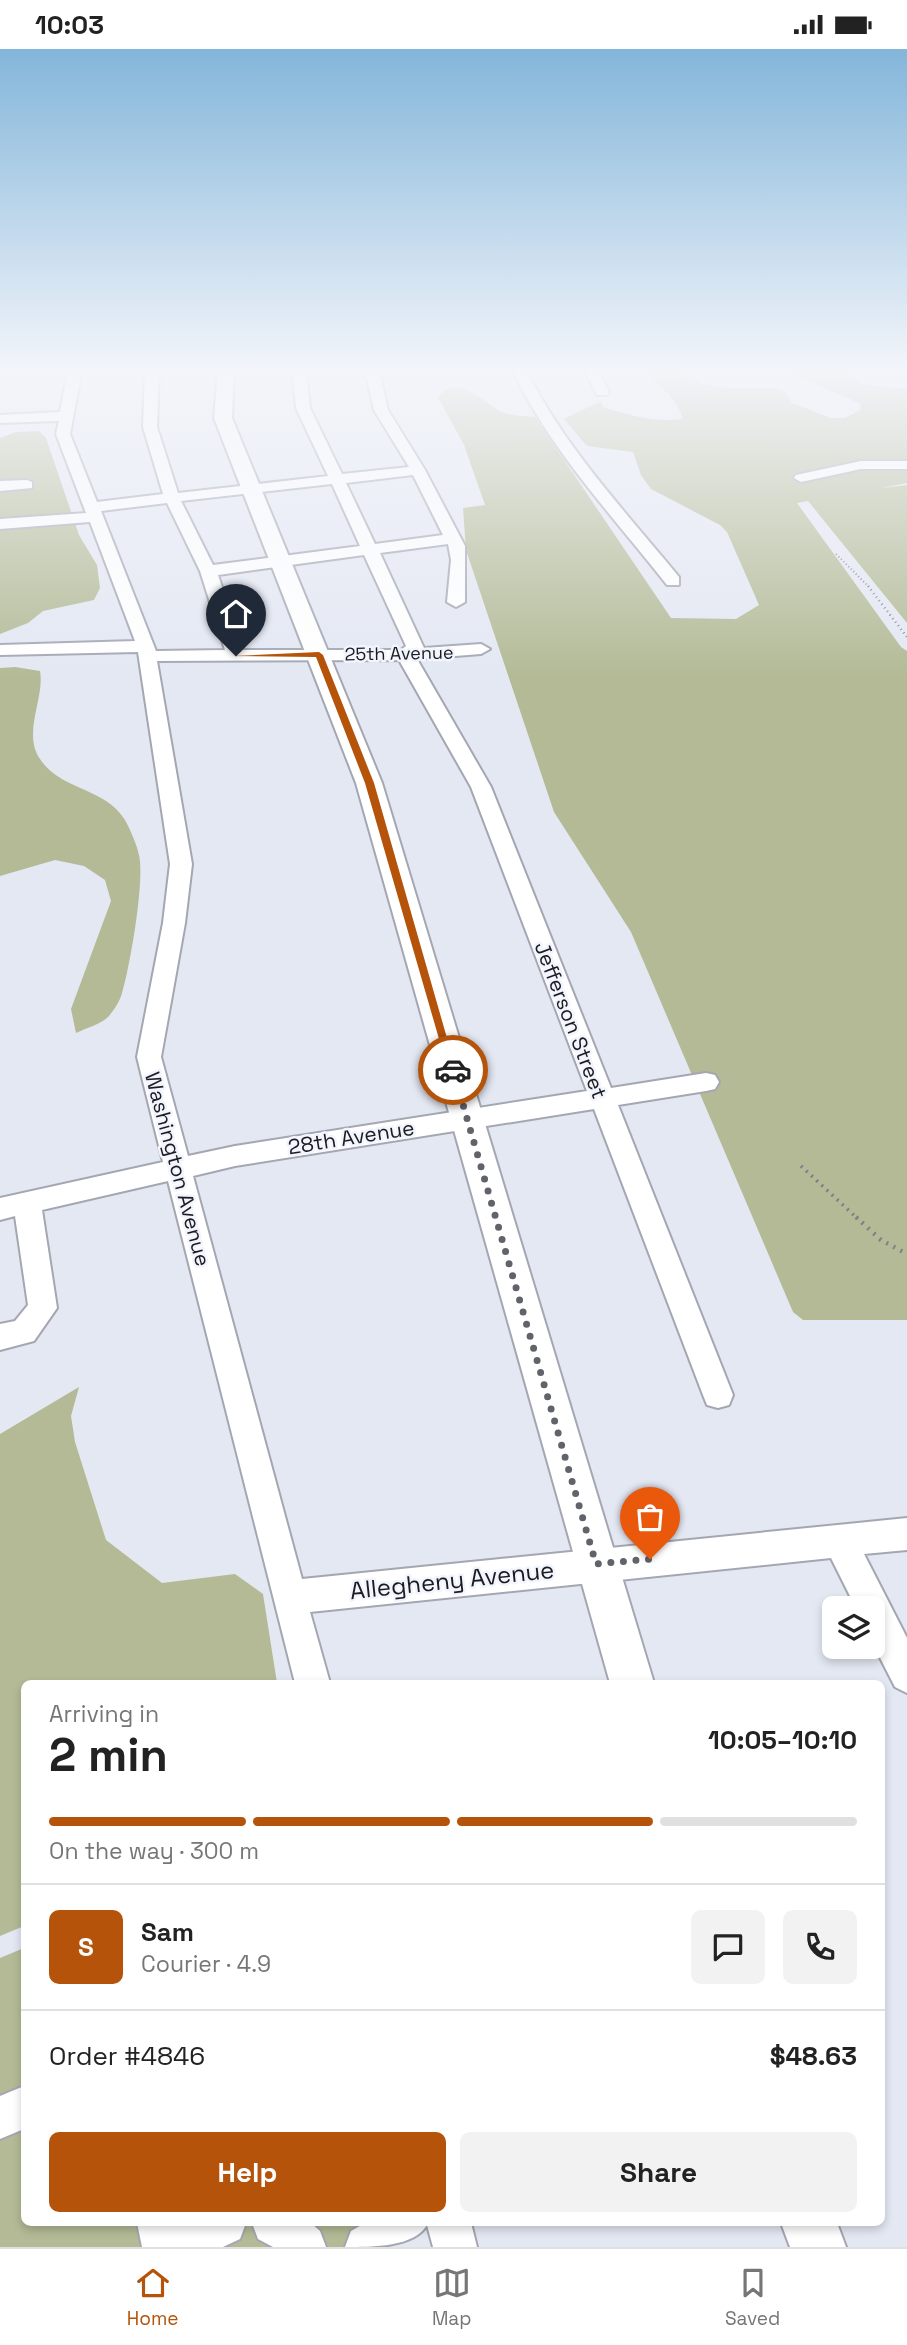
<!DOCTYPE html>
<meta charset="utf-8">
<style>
body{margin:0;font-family:"Space Grotesk",sans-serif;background:#f2f2f2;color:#222;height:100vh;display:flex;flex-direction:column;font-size:26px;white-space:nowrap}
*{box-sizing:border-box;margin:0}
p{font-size:23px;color:#767676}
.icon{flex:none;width:38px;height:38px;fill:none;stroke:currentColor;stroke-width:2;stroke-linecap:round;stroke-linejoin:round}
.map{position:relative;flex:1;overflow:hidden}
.sheet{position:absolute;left:21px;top:1631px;width:864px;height:546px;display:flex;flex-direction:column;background:#fff;border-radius:10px;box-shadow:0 4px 10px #0003}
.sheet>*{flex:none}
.tools{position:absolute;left:822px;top:1547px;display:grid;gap:14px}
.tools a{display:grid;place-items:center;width:63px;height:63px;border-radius:10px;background:#fff;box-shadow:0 4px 10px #0003;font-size:35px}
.pin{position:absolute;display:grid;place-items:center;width:60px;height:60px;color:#fff;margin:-72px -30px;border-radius:50% 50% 50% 0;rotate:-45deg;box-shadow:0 0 7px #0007}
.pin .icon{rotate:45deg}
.courier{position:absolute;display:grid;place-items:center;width:70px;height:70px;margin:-35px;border:5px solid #b45309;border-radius:50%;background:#fff;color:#222;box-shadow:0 2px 9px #0007}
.summary em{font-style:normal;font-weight:800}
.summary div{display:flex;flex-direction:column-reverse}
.summary{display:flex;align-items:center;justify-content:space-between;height:119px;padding:0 28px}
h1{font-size:46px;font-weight:800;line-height:52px}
.bar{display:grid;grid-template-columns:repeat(4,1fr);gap:10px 7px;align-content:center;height:84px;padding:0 28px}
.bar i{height:9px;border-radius:5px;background:#e0e0e0}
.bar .selected{background:#b45309}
.bar p{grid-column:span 4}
.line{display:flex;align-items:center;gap:18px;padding:0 28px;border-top:2px solid #e0e0e0}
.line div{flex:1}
.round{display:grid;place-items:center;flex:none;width:74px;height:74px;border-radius:10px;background:#f2f2f2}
.action{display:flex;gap:14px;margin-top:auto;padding:14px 28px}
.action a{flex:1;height:80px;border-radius:10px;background:#b45309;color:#fff;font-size:28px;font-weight:800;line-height:80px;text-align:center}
.action a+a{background:#f2f2f2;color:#222}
.status{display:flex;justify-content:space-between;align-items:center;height:49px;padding:0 35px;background:#fff;direction:ltr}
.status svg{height:19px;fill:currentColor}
.dock{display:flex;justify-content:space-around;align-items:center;height:98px;border-top:2px solid #e0e0e0;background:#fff;font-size:19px;color:#767676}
.dock a{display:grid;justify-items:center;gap:4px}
.dock .selected{color:#b45309}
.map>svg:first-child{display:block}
</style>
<div class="status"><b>10:03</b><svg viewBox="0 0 49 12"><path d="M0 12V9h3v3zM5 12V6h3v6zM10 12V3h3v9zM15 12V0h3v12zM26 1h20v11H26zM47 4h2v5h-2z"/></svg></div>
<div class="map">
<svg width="907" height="2198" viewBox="0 0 907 2198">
<rect width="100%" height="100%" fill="#e4e8f3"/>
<path fill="#b3ba95" d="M644,321H677L702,335L729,339H773L785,342L792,354L831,369H845L860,361L861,355L783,321H852L853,328L863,335L907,340V434L882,439L907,436V574L808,452L797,454L901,598L907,602V1271H803L793,1263L631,883L554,763L466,501L463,459L485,456L464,396L438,348C461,321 486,359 507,365C516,367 526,367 535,368L671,569L736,570L759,556L727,483L720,476L651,440L641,426L633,403L587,397L564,370L601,352L603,358C628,366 657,374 683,370C674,343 661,341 644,321Z
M39,382L46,389L79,486L97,516L100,539L94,551L43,562L28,574L0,585V389L16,383Z
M15,618L40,622C45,649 22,684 40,710C61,742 105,738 125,771C130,780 137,796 139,806C145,831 130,917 122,944C120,952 114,961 109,967C102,975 86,979 76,984L71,960L111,852L105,831L84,817L55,811L0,827V619Z
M79,1338L71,1367L75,1393L106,1491L162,1534L235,1525L263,1545L277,1634H24V1877L0,1887V1385Z
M24,1899V2174H382L387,2198H0V1909Z"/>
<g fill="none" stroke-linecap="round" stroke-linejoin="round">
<defs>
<path id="minor" d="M68,321H82L70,385L97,453L163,445L143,378L145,321H159L157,378L178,444L328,427L296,359L292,321H306L310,359L342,425L409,418L374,361L365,321H379L388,361L425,421L465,497V553L456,558L447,553L451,511L448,495L380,504L424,599L481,595L490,600L481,605L417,610L491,738L611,1039L706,1024L715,1026L719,1033L715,1040L706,1042L618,1056L733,1346L729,1356L718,1359L707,1356L703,1346L594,1060L235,1117L193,1127L302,1530L907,1469V1501L864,1505L907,1589V1644L895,1638L873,1595V1559H856L831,1509L310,1563L330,1634H295L168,1132L42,1161L57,1259L34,1292L0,1301V1275L15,1272L28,1256L15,1167L0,1171V1149L163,1113L137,1008L163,874L170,815L138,603L0,606V596L135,592L90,473L0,480V470L86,464L56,385L59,372L0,374V366L60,363ZM413,426L443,486L375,495L346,434ZM332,435L360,497L213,516L181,452ZM167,454L200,522L225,601L156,602L101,462ZM364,506L406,597L401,601H243L218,526ZM399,611L471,738L587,1042L235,1097L188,1107L161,1008L185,874L192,815L157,612Z
M512,321H526C565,399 624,461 679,528V536H667C612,466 551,402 512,321Z
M584,321H598L609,343L607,346H597Z
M749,321H768L770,323L763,327Z
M861,412H907V420H861L801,433L794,429L796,426Z
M27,431L32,433V439L0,442V432Z
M24,2037V2080L0,2090V2047Z
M137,2174H181L182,2176L184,2174H246L240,2190L223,2198H142Z
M252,2174H311L320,2182L326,2198H273L258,2190Z
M365,2174H471L477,2198H433L427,2176C414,2198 374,2198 345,2198L351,2182Z"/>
<path id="major" d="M218,321H234L232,369L382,734L654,1634H610L356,734L214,369Z
M781,2174H837L846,2198H790Z"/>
</defs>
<use href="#minor" stroke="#a4a7b2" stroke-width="4"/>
<use href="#major" stroke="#a4a7b2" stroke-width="4"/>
<path stroke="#7e8088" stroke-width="2" stroke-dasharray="1 2.5" stroke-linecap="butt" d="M836,505L870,539"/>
<path stroke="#7e8088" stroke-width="2.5" stroke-dasharray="1 3.5" stroke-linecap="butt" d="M868,537L907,588"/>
<path stroke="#7e8088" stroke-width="3.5" stroke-dasharray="2 5" stroke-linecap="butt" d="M801,1117L858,1170"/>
<path stroke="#7e8088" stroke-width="4.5" stroke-dasharray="2 6" stroke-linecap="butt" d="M856,1168L881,1191L907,1205"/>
<use href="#minor" fill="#fff" fill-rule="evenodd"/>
<use href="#major" fill="#fff" fill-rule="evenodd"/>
</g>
<linearGradient id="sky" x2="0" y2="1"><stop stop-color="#83b6da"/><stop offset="0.51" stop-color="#f3f5fa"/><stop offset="1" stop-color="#f3f5fa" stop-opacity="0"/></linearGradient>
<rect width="907" height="629" fill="url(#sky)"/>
<path fill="#b45309" d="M319,603L323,606L374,734L457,1024L448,1021L365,734L316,608L232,607Z"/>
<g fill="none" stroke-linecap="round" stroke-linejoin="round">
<path stroke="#61636a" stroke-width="7" stroke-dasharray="0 12.6" d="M453,1021L596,1515L650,1510"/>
</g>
<g text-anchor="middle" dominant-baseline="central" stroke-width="5" stroke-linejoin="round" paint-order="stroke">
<g font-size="18" fill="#1b1c20" stroke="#f2f5fe">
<text transform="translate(399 604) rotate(-1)">25th Avenue</text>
</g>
<g font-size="21" fill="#1b1c20" stroke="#f2f5fe">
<text transform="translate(571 971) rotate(69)">Jefferson Street</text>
<text transform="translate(351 1088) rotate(-9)">28th Avenue</text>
<text transform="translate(178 1120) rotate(75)">Washington Avenue</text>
</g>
<g font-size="24" fill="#1b1c20" stroke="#f2f5fe">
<text transform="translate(452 1531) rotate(-6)">Allegheny Avenue</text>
</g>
</g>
</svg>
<div class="tools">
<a><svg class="icon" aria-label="layers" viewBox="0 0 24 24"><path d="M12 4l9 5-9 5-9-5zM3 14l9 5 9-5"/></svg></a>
</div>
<div class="pin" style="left:650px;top:1510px;background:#ea580c"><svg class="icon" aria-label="bag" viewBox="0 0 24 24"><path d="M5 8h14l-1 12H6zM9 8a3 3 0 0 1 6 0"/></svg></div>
<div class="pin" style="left:236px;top:607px;background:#1f2937"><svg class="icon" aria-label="home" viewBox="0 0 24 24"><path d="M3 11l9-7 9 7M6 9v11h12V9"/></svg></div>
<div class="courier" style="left:453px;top:1021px"><svg class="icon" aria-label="car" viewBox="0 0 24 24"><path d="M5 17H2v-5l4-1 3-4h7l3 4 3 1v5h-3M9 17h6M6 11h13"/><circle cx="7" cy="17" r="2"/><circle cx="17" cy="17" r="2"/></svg></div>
<section class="sheet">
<div class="summary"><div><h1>2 min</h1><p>Arriving in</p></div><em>10:05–10:10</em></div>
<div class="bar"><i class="selected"></i><i class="selected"></i><i class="selected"></i><i></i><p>On the way · 300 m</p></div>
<div class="line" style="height:126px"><b class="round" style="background:#b45309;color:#fff">S</b><div><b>Sam</b><p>Courier · 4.9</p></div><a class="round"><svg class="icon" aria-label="chat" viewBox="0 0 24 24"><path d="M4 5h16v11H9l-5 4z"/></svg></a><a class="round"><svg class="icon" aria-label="phone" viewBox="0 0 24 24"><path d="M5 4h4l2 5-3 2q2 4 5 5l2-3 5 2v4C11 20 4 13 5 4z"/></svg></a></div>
<div class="line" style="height:91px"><div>Order #4846</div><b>$48.63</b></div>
<div class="action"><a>Help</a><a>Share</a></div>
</section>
</div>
<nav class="dock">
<a class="selected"><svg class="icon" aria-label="home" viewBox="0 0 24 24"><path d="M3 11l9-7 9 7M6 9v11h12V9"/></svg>Home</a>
<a><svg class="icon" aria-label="map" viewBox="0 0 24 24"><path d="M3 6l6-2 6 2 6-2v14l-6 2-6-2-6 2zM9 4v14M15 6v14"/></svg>Map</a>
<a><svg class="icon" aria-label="saved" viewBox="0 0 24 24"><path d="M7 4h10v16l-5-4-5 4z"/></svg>Saved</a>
</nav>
